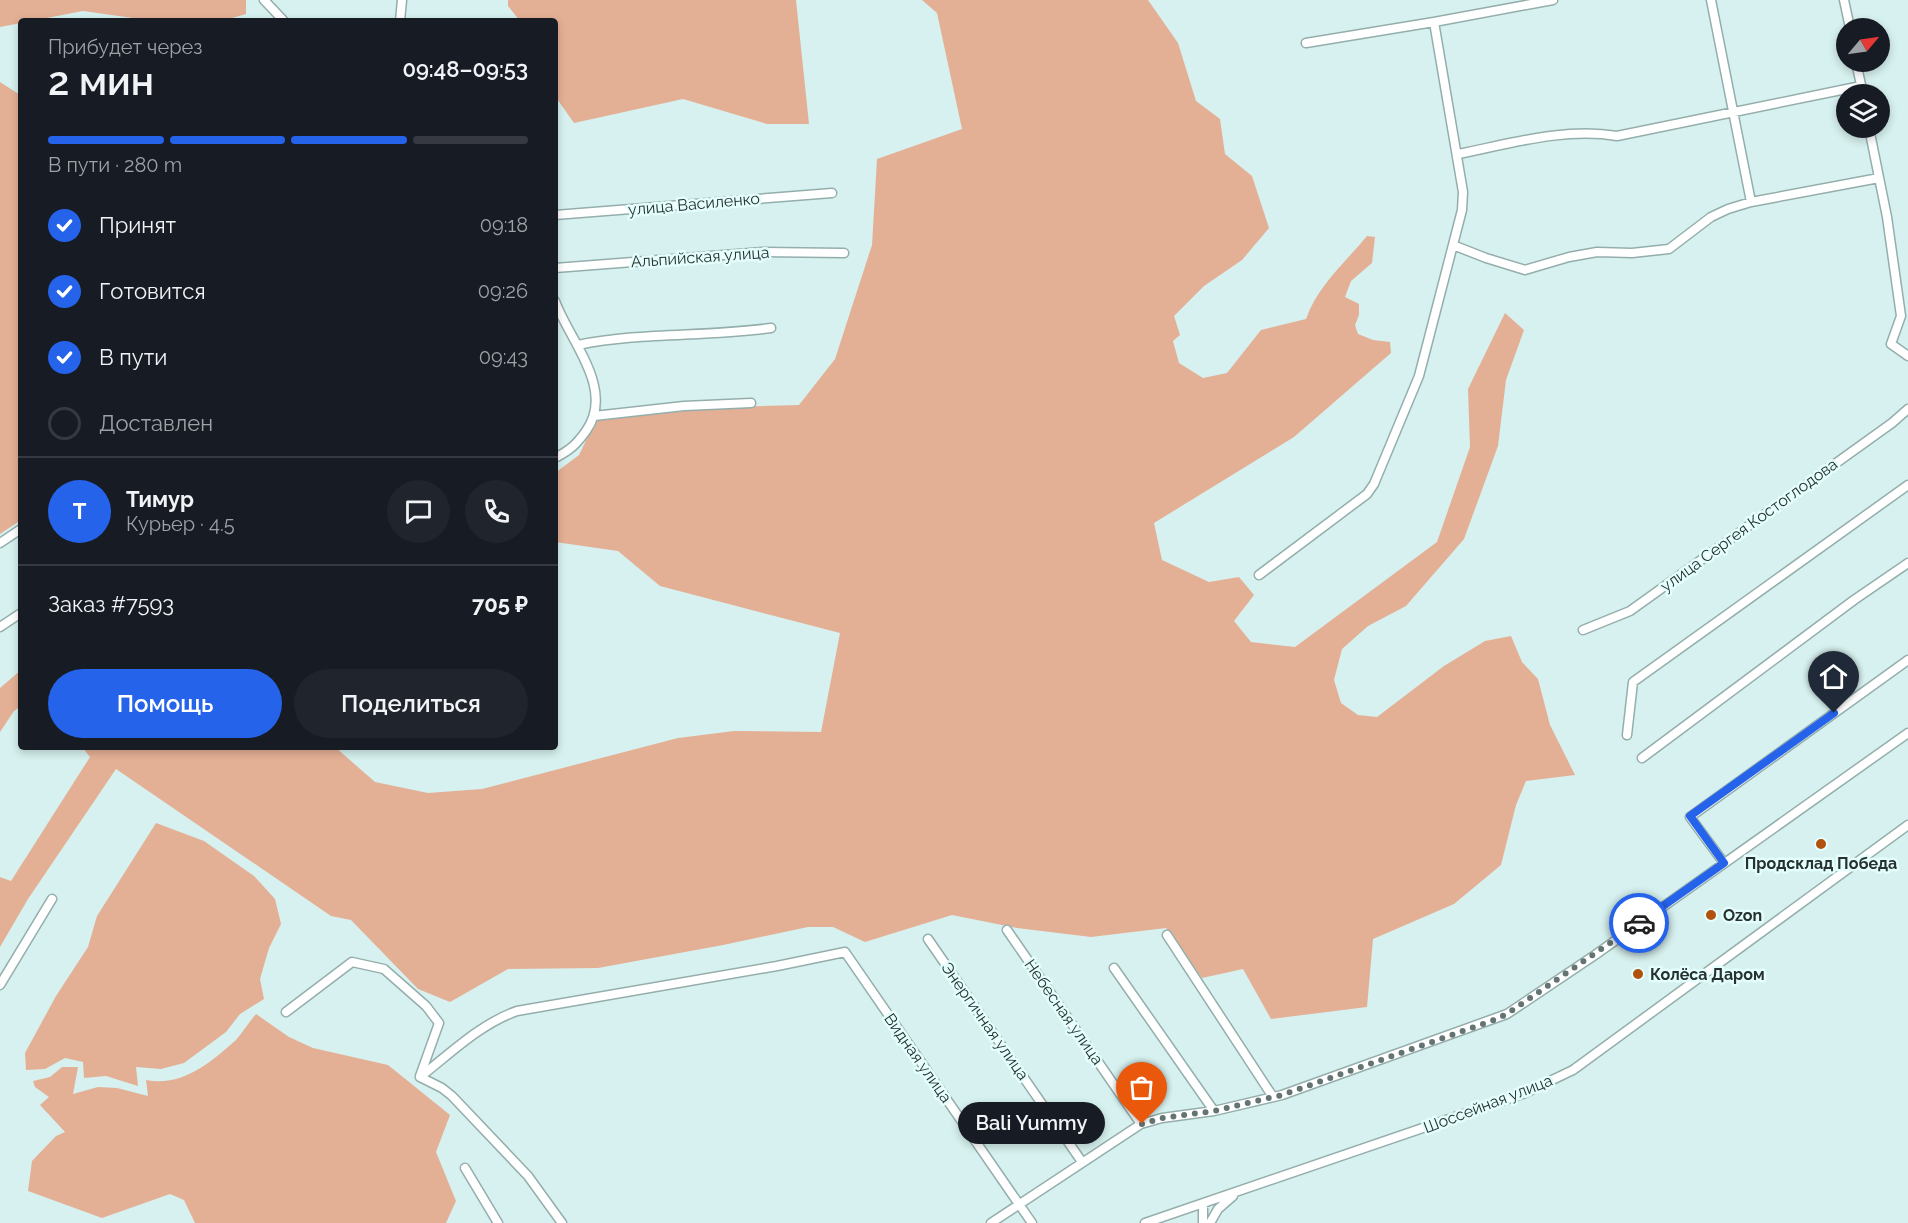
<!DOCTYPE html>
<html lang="ru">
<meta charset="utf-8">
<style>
body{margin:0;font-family:Raleway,sans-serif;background:#20242c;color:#f1f3f6;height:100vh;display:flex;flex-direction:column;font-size:22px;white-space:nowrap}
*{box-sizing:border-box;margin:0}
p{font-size:20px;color:#9ea1a6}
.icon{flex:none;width:33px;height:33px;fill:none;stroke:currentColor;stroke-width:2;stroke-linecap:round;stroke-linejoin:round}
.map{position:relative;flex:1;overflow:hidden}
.details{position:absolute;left:18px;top:18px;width:540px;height:732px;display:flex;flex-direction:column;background:#171b24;border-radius:6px;box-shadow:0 3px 9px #0003}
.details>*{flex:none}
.needle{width:39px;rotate:61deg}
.buttons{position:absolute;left:1836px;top:18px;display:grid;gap:12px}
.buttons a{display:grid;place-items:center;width:54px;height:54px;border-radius:50%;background:#171b24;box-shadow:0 3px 9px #0003;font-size:30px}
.pin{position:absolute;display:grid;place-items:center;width:51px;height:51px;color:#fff;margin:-62px -26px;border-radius:50% 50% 50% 0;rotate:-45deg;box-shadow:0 0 6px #0007}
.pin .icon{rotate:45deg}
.courier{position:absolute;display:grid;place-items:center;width:60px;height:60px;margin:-30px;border:4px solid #2563eb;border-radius:50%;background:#fff;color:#222;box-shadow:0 2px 8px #0007}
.bubble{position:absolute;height:42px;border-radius:21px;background:#171b24;box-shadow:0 3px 9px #0003;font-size:20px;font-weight:600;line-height:42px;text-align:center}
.head em{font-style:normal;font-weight:600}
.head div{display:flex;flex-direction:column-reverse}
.head{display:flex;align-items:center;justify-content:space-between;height:102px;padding:0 30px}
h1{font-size:39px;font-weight:600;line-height:45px}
.bar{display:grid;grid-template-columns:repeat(4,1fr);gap:9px 6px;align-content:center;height:72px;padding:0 30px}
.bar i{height:8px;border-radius:4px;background:#363941}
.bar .active{background:#2563eb}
.bar p{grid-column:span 4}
.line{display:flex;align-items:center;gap:15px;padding:0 30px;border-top:2px solid #363941}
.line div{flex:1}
.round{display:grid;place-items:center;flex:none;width:63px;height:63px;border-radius:32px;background:#20242c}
ol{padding:0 30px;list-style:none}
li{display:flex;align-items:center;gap:18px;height:66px}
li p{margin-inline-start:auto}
li .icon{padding:6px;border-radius:50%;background:#2563eb;color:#fff;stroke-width:4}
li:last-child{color:#9ea1a6}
li i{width:33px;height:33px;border:3px solid #363941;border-radius:50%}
.primary-button{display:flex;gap:12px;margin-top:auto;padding:12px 30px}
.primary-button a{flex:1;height:69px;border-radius:36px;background:#2563eb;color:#fff;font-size:24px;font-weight:600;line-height:69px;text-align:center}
.primary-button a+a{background:#20242c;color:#f1f3f6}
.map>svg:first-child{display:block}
</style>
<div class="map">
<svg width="1908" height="1223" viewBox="0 0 1908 1223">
<rect width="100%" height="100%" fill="#d6f1ef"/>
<path fill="#e4b095" d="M0,0H246V14L222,21H154L83,11L31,21H21V23L0,27Z
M508,0H796L809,124H767L683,99L574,123L555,96V21H520L508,6Z
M922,0H1148L1178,43L1196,101L1220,119L1225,154L1252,176L1269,228L1242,260L1204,286L1174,316L1180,335L1173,341L1179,363L1203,378L1227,373L1261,330L1306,319C1318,285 1344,264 1367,236L1375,237L1372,263L1351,281L1345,297L1359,304V315L1355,325L1358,334L1373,340L1390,342L1391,353L1294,437L1154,523L1162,560L1209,582L1239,577L1254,595L1234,621L1251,642L1295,647L1437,542L1470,447L1468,389L1505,313L1524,330L1506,380L1498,446L1464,539L1406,606L1368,626L1342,649L1334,680L1341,703L1358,715L1377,717L1444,666L1485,641L1511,636L1522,662L1538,679L1550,725L1575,775L1526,781L1516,805L1501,865L1454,904L1373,939L1367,1007L1271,1019L1243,969L1202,978L1166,928L1091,937L1017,928L952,915L865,942L833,927H808L723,945L598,968L508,969L450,1002L418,989L351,920L331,916L116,769L28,899L0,947V877L11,881L90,757L82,747H335L375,782L428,793L482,789L678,738L734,731L821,732L840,633L660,586L618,551L555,542V473L579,455L601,410L799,405L835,359L872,245L877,159L962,129L937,13Z
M0,82L17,93L21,94V520L0,534Z
M21,670V706L14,711L0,732V688Z
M156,823L204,841L254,876L275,899L281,924L269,948L260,979L264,999L240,1014L226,1032L184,1063L161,1069L136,1067L138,1086L106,1076L84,1078L83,1062L65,1058L45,1069L26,1070L25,1053L56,996L88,947L97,916Z
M256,1014L289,1037L313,1048L388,1065L450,1115L436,1152L456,1201L446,1223H195L184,1200L170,1194L102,1218L28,1191L32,1161L56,1136L65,1132L40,1105L49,1097L35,1087L33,1081L50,1077L62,1067H78L73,1094L98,1087L117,1088L148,1096L146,1080C182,1087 210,1063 236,1040C243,1032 249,1022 256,1014Z"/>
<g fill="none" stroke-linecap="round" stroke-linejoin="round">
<defs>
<path id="minor" d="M264,0L283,20
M1711,0L1751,202
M1844,0L1850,28
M400,21L402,0
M1306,43L1434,22
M1856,62L1863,94
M1869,128L1887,217L1901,316L1891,344L1908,356
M1458,154C1509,144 1565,127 1617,136L1861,86
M555,215L832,193
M1453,245L1486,258L1525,270L1569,257L1597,252L1632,253L1669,249L1711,217L1728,209L1751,202L1879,178
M555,268L763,252L844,253
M555,301C569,340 616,389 586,431C576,445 570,450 555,458
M578,345C640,332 707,337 771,328
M594,416L684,406L751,403
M0,543L21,529
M1259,575L1367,494L1374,484L1419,376L1462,210L1463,192L1434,22L1553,0
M0,627L21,613
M1583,630L1630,611L1892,423L1908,409
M1627,735L1633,682L1908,485
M1642,758L1854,600L1908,563
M1724,863L1690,817L1908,660
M1007,930L1141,1124
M1167,935L1273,1097
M928,939L1082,1162
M1114,968L1214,1111
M0,985L52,899
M286,1012L352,962L384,969L426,1006L439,1023L420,1076
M420,1077C451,1053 480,1024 517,1011L777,966L845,952L1032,1223
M420,1077L442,1088L452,1096L528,1176L562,1223
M465,1168L498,1223
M1203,1204V1223
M991,1223L1141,1124L1162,1118L1214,1111L1282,1095L1507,1014L1595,955L1908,733
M1145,1223L1525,1093L1573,1070L1908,825
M1210,1223L1218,1209L1233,1196"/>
</defs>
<use href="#minor" stroke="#94aeac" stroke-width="11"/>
<use href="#minor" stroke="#fff" stroke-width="8"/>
</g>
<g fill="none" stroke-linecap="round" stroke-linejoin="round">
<path stroke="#647473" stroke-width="6" stroke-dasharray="0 10.8" d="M1142,1124L1162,1118L1214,1111L1282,1095L1494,1020L1507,1014L1639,923"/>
<path stroke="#2563eb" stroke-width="8" d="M1639,923L1724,863L1690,816L1834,713"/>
</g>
<g fill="#b1510b" stroke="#e3fefc" stroke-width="2">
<circle cx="1821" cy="844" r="6"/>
<circle cx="1711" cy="915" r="6"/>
<circle cx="1638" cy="974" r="6"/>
</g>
<g text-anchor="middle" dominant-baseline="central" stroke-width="5" stroke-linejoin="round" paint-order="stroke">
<g font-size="16" fill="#263130" stroke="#e3fefc">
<text transform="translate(694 204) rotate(-5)">улица Василенко</text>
<text transform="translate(700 257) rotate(-4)">Альпийская улица</text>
<text transform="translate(1749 525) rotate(-36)">улица Сергея Костоглодова</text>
<text transform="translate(1064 1012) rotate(55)">Небесная улица</text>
<text transform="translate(985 1021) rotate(55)">Энергичная улица</text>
<text transform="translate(918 1058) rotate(55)">Видная улица</text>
<text transform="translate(1488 1104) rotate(-21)">Шоссейная улица</text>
</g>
<g font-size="16" font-weight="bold" fill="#263130" stroke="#e3fefc" text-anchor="start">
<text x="1821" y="863" text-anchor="middle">Продсклад Победа</text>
<text x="1723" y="915">Ozon</text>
<text x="1650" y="974">Колёса Даром</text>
</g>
</g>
</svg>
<div class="buttons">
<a><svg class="needle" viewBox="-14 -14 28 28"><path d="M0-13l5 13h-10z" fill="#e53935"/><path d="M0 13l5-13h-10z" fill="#9ea1a6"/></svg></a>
<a><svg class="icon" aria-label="layers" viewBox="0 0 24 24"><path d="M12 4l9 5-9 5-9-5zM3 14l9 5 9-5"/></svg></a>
</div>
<div class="pin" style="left:1142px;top:1124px;background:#ea580c"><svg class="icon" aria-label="bag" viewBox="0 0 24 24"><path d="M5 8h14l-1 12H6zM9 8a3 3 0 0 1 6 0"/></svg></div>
<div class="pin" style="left:1834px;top:713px;background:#1f2937"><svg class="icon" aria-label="home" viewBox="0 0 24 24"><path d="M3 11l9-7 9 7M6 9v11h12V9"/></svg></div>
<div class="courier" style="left:1639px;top:923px"><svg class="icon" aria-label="car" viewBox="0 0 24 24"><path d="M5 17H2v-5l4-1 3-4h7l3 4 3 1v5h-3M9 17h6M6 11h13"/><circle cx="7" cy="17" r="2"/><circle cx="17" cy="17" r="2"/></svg></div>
<div class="bubble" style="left:958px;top:1102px;width:147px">Bali Yummy</div>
<section class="details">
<div class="head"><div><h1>2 мин</h1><p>Прибудет через</p></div><em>09:48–09:53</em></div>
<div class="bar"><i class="active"></i><i class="active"></i><i class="active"></i><i></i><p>В пути · 280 m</p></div>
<ol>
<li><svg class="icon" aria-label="check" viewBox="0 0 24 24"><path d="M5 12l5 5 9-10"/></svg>Принят<p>09:18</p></li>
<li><svg class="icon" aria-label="check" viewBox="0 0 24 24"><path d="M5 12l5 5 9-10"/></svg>Готовится<p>09:26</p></li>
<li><svg class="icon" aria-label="check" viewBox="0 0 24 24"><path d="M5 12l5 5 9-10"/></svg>В пути<p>09:43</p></li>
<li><i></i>Доставлен</li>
</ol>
<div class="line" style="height:108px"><b class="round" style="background:#2563eb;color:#fff">Т</b><div><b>Тимур</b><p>Курьер · 4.5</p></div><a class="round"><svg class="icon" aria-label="chat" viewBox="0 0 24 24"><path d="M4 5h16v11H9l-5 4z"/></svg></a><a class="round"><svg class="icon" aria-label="phone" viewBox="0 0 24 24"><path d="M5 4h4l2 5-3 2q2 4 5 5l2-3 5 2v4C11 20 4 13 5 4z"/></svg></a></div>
<div class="line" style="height:78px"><div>Заказ #7593</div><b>705 ₽</b></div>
<div class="primary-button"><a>Помощь</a><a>Поделиться</a></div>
</section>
</div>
